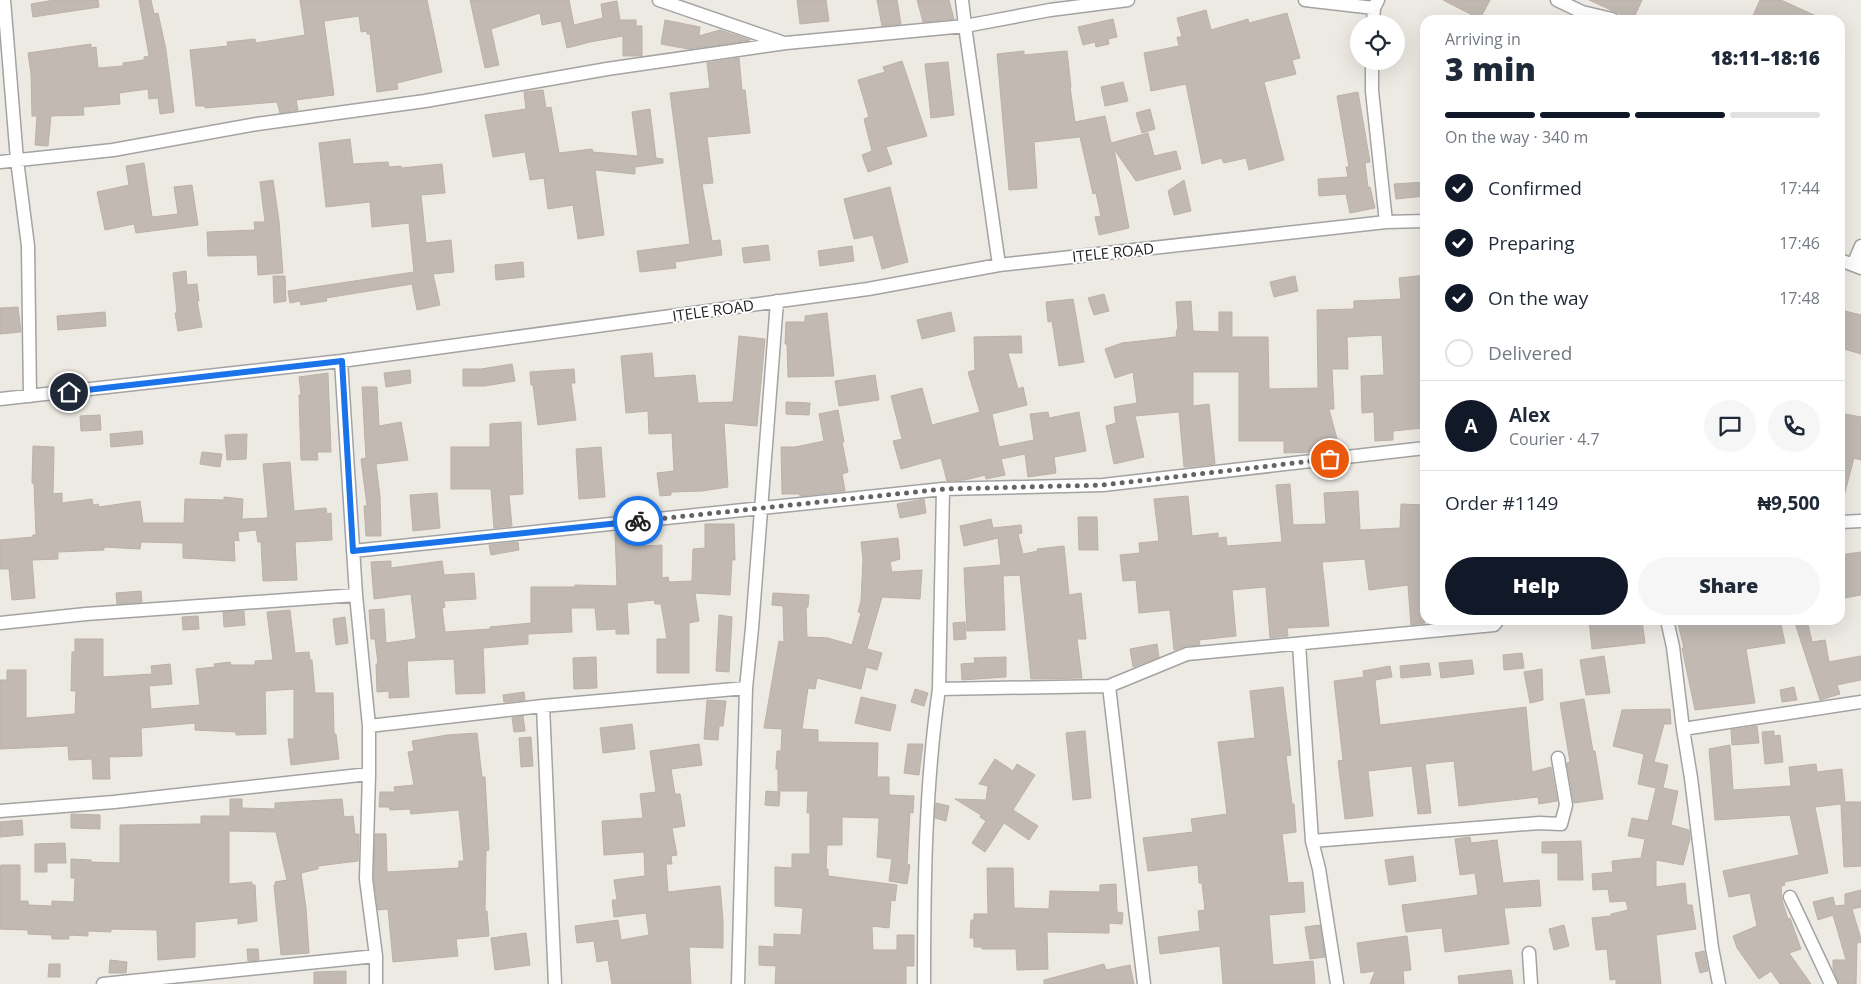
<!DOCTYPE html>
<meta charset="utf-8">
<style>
body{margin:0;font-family:"Open Sans",sans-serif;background:#f6f6f7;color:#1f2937;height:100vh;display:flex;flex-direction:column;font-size:19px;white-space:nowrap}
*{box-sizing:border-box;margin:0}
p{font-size:16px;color:#747a83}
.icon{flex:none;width:28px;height:28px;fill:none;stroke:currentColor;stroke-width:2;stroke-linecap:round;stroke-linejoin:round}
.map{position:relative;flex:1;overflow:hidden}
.side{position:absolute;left:1420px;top:15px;width:425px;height:610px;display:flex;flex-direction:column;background:#fff;border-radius:15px;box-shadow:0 5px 20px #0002}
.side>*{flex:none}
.buttons{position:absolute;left:1350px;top:15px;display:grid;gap:10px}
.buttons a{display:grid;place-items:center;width:55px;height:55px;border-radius:50%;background:#fff;box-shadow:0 5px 20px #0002;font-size:25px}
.pin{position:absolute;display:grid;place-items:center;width:42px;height:42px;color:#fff;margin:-21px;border:2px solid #fff;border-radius:50%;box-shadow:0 1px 5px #0007}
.courier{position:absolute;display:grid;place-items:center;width:50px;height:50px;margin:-25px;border:4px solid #1a73e8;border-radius:50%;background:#fff;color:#222;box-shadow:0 1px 6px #0007}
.summary em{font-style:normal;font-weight:800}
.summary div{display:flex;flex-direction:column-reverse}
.summary{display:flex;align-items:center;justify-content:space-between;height:85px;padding:0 25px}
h1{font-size:32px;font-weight:800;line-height:38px}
.bar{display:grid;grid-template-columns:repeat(4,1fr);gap:8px 5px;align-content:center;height:60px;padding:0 25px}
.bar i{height:6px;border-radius:4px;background:#e0e1e3}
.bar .current{background:#111827}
.bar p{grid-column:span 4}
.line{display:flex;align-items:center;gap:12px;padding:0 25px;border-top:1px solid #e0e1e3}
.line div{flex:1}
.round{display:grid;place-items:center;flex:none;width:52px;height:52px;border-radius:26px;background:#f6f6f7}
ol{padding:0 25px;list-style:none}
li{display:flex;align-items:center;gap:15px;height:55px}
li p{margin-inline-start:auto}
li .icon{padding:5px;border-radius:50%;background:#111827;color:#fff;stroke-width:4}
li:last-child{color:#747a83}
li i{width:28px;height:28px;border:2px solid #e0e1e3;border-radius:50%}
.cta{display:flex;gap:10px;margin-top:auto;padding:10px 25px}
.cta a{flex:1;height:58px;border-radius:30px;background:#111827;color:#fff;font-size:20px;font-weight:800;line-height:58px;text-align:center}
.cta a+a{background:#f6f6f7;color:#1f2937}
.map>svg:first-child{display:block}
</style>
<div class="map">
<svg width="1861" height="984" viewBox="0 0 1861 984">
<rect width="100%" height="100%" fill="#edeae3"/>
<path fill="#c1b9b2" stroke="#bdb1a6" d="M54,0H98L99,7L33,17L31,4Z
M139,0H151L154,14L158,13L166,50L174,112L160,114L158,98L149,99L148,89L119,93L120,104L83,107L84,115L51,116L48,146L35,145L37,116H32L31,74L28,53L91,44V48L96,47L98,68L123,66V63L144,60V57L149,56Z
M300,0H427L442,72L397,83L398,89L377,92L370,34H367V31L361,32L359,16L324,21L334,95L296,100L298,110L280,113L277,102L205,108V106H196L190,50L228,46L227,42L255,39L256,43L305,35Z
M470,0H569L574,25L603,18L601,4L617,1L620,20H636V26H642V56H623V36L590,42L567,48L561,21L542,25L540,13L491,29L499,65L485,68Z
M797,0H826L829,21L800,24Z
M877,0H897L901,24L882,26Z
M917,0H949L954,19L923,22Z
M1443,0H1490L1480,19Z
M1589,0H1642L1633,20Z
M1760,0H1781L1825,20H1751Z
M1206,10L1211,30L1248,19L1249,23L1287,13L1300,58L1292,60L1296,74L1264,82L1284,160L1249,170L1246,158L1224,163L1221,158L1202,164L1186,84L1151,91L1144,53L1179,46L1177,37H1182L1177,18Z
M1113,19L1117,37L1108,39L1109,44L1096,47L1095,42L1083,45L1078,27Z
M665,20L700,27L699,36L720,30L750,40L688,49L661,44Z
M1024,51V55L1067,51L1071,87H1070L1075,122L1105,116L1111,143L1148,133L1154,156L1176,151L1181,169L1136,181L1114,149L1129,228L1099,235L1095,217L1101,216L1096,193L1093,194L1080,137L1034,142L1037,188L1009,190L997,54Z
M739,58L742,90H745L750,133L707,137L713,183L702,184L712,241L720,240L722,255L675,262L676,268L640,272L637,251L690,244L670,93L710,88L707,63Z
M902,61L927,136L886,147L892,164L868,172L862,155L872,151L864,119L869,117L858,80L885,72L883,67Z
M948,62L954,115L931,118L925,64Z
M1123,82L1128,101L1105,106L1101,87Z
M543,90L546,108L551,107L559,153L592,149L593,152L638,156L632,112L650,109L656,158L663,159V163L635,167V174L595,170L604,235L578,239L573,205L548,209L544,178L530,180L525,152L493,157L485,115L526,109L524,92Z
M1358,92L1370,162L1365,163L1368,187H1370L1375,208L1350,213L1346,194L1319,196L1318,179L1348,177L1346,167H1349L1337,96Z
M1150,109L1155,129L1142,133L1136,113Z
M350,139L353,164L388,162L389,167L401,166V168L442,164L445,193L421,195L426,243L451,240L454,272L433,274L440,305L417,310L412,284L326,298L327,301L301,305L300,301L290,303L288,291L414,272L409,223L372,227L370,202L326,207L319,143Z
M144,163L152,217L178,214L174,187L192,185L198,225L136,233L134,224L105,230L97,192L129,185L126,166Z
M273,180L279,221L283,273L258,275L257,255L208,256L207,232L255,230L254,222H265L260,182Z
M1184,180L1191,211L1174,215L1168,191Z
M1425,182V196L1396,199L1394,184Z
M890,187L908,262L882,269L873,235L854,239L844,199Z
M768,245L770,260L744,263L742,248Z
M852,246L854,261L820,266L818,251Z
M523,262L524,277L496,280L495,265Z
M186,271L187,285L197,284L199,301H197L202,327L178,331L175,313H177L173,273Z
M1425,275V396L1421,397L1423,428L1393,431V440L1375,441L1374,412L1362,413L1361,376L1384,375L1382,335L1347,337L1348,369H1332L1334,409H1329L1337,439L1313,445V452L1284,453V441H1239V372H1193V406L1209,404L1215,464L1184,467L1179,412L1135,416L1144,457L1114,464L1106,426L1116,423L1114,407L1137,403L1133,372L1115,378L1105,349L1122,343L1176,337L1177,329H1178L1176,302L1191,301L1193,331L1219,332V312H1232V337H1268L1269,389L1318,388L1317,310L1354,309V301L1401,299L1399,278Z
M273,276H285L286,301L274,303Z
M1295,276L1298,291L1274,297L1270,282Z
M1104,294L1109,311L1094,315L1088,298Z
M1073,299L1084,362L1059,366L1052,321L1048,322L1046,302Z
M18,307L21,332L0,334V308Z
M1845,311L1861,315V354L1844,349L1845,346L1840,345V329Z
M105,312L106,326L58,330L57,316Z
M951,312L955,331L922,339L917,320Z
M827,313L834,376L788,377L787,344H785L786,322H805V316Z
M739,336L765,339L757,426L724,423L728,487L702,491L671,492V495L660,496L657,473L674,471L672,433L649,434L648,411L626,413L621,356L652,353L654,378L695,375L698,403L733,402Z
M1021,336L1022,353H1008L1018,389L1023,387L1027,405L992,414L999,447L1034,440L1030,414L1048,412L1049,418L1079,412L1086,451L1054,457L1056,473L1028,477L1025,454L1001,459L1005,475L986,479L985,475L965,480L947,481L941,458L901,469L893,441L902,439L891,396L922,388L932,425L980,412L968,372L975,370L974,337Z
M512,364L515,381L485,386H463V369H481Z
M574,369L575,383H571L576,420L538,425L533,385H531L530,372Z
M410,370L411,383L386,387L384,373Z
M328,373L331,452H317L318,460H301L299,395H301L299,377Z
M875,375L879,400L839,406L835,381Z
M362,387H377L379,426L401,422L408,460L376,464L380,496L381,536H366L364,506H367L361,459L366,458Z
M786,402L810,403L809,415L786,414Z
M838,410L844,442H842L848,472L842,474L845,491L800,496V494H782L781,447H795L824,441L819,414Z
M1840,413L1861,417V460L1854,458L1844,496H1840Z
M100,415L101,430L81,431L80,416Z
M521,422L523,494L509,495L512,526L494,528L491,489H451V447H490V424Z
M142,431L143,444L111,447L110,434Z
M247,434L246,459L227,460L225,435Z
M33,446L54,447L53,494L62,493V503L92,499L93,505L98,504L99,507L140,501L143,523H184L185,499L224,500V497L243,499L242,519L268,518L263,464L290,462L294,511L326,508L327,514L331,513L332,540L295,542L297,580L263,581L261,542H258L256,530L238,532L239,541L234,540L235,561L183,558V543L141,542L140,549L104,547V550L58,552V559L32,560L35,598L12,600L9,569H0V540L33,537V535H36L34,483H32Z
M601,447L605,497L579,499L576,449Z
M202,452L222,454L220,467L200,464Z
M1290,484L1293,525L1326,524L1324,493L1358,491L1360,530L1400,528L1401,504L1425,505V544H1420L1425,580V623L1411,625L1408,585L1369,590L1365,559L1322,562L1329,626L1287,628L1288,636L1270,638L1266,587L1232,590L1236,636L1199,640L1200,645L1186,646L1174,650L1170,610L1139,613L1136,580L1123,581L1120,555L1140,553L1139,543L1159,541L1154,499L1188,496L1192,536L1218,533V538L1226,537L1227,546L1282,542L1276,485Z
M437,493L440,528L413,531L410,495Z
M924,499L926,513L900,518L897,504Z
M1078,517H1097L1098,550H1079Z
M991,519L993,528L1021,525L1022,533L1018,534L1023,554L1038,551L1037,549L1064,546L1069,595L1081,593L1086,639H1077L1082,678L1031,679L1020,575L1003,576L1005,630L967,631L964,568L1001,565L998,538L964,546L960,526Z
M705,524H734L735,560H732L730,595L695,593L699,621L689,623V673H657V639H667L661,604H655L654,600L627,603L629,634H616V629L597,630L595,608H571L572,632L528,634V644L483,648L485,693L456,694L454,659L407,661L409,697L389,698V691L377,692L376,664H378L375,639H371L369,610L384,609L386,643L415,639L416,637L411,594L374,599L371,562L391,561V568L442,561L444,575L474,573L476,599L444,601L445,607L442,608L445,632L490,629V627L531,623V587H575V585L617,586L615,533L644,532L645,546L662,545V578L668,577L669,582L692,581L693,549L705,548Z
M898,538L900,559L890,562L892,572L922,570L920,599L882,597L867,649L882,653L877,670L866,667L861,689L817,678L815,689L808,688L802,729L818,730V742L878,743L877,777H889V795L914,796L913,813L910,812L907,864L910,865L907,884L889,881L892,859L877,857L879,818L842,817V845H827L826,869H828V876L897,885L895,901L891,900L889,928L872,926L873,950H897V935H914V966H906V984H775L776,966L759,965V946L774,947V934L801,935L803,908L775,906V867L792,868V854H810V813H807L808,791H778V769H776V765L777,751H781L782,729L764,728L779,641L784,642L783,606L772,605L773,593L809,595L808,607H806L807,637L828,638L852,645L861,613L858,612L861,601L863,559L861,542Z
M518,542L519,550L491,555L489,545Z
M1861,552V595L1844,598L1840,555Z
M141,591L142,602L117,604L116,593Z
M290,610L295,653L309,652L310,660H312L315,693H333L334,734H336L339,759L291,765L288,739H294V689L265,691L266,734L236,735V732L195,730V723L141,728L142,756L109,757L110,779H93L92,759L69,760L68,746L0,749V680H7V670H26V718L75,714L76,691H71L72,652H75V639H103V677L152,674L151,666L170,664L172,684L149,686L151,709L200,705L196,669L215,667L214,664L230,662L231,665H255V661L273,660L267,612Z
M244,611L245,625L224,627L223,612Z
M719,615L732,617L729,672L716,671Z
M198,616L199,629L183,630L182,617Z
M345,617L348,643L336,645L333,619Z
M1589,620H1642L1645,643L1592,649Z
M1677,620H1780L1785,643L1746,649L1755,703L1695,710L1682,648H1684Z
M1794,620H1807L1812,642L1825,640L1829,662L1861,656V680L1837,685L1840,694L1820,700Z
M965,622L966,639L954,640L953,623Z
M1157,644L1159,657L1133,667L1130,649Z
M1522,653L1524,668L1504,670L1503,655Z
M1604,656L1610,693L1586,695L1580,660Z
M596,657L597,688L574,689L573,658Z
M1006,657V677L962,680L961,664L975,663L974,658Z
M1472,660L1474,674L1441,678L1439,663Z
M1429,663L1431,675L1401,678L1400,666Z
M1390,666L1392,677L1375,680L1380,725L1526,707L1532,772L1551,767L1557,801L1539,804L1538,797L1459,806L1454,761L1425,764L1431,813L1418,814L1412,766L1368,771L1373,816L1345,819L1338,761L1343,760L1334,681L1364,677L1363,671Z
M1542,669L1543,700L1530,703L1524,672Z
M1283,687L1291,755L1286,756L1292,804H1294L1296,832L1282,834L1288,883L1303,882L1305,912L1269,915L1273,965L1313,961L1315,984H1223L1220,946L1160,954L1158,937L1200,931L1198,911L1205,910L1202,883H1199L1198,865L1148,871L1143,838L1193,832L1191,819L1227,814L1218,742L1255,738L1250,691Z
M1794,687L1797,700L1782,702L1780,690Z
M915,689L928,693L924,706L911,702Z
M524,692L525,700L504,702L503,695Z
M861,697L896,705L890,731L855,723Z
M1584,699L1593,751H1595L1603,799L1574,803L1567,763L1570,762L1560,703Z
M707,700L726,701L723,726H719L718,740L704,739Z
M1670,709L1671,724H1664L1654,762L1668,765L1663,788L1678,791L1671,825L1689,830L1690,839L1683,865L1656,860V887L1685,883L1687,905H1692L1696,929L1656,935L1661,984H1616V979L1610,980L1607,949L1596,950L1592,918L1611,916V914L1628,910L1626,901L1610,902L1608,889L1593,890L1592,874L1613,872L1612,861L1641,858L1645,839L1628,836L1632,818L1648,821L1656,788L1638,784L1644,754L1613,746L1622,710Z
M523,716L525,731L514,732L512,718Z
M632,724L635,749L603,753L600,728Z
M1757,726L1759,743L1732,745L1731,730Z
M1085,731L1091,798L1073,800L1066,733Z
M1774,731V736L1780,735L1783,762L1765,764L1762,732Z
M477,733L482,777H485L489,850L486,851L485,911H487L489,936L456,939L458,956L393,962L388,909L378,910L374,879L375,834H386L387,872L459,868V861H464L459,810L411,814L410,809L390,810L389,807H379L380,792H395L394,787L414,785L408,752L414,751L412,741L447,735Z
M531,737L533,766L521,767L519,738Z
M699,744L702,765L671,769L675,794H680L685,826L672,828L677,855L671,856L672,864H666L668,892L720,886L723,920V948L689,947L691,984H612L608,960L597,962L594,941L577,943L575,926L618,920L621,940L649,935L646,913L614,917L612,900H617L614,880L645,876L644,852L604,855L602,821L643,818L640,794L656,792L650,751Z
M908,744H923L919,775L904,773Z
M1730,745L1733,790L1791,786L1789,767L1816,764L1817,772L1842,769L1845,802H1861V866L1844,867L1841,804L1815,807L1828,873L1784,882L1785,885L1781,886L1782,900L1788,919L1790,918L1801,949L1789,953L1811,984H1780L1771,971L1759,979L1737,948L1733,936L1757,926L1750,893L1729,897L1723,871L1799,855L1790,815L1715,820L1709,749Z
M995,759L1013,771L1017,764L1035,775L1013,810L1038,826L1029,840L1004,823L985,852L972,843L986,821L980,817L981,815L955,799L986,800L988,786L979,784Z
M766,791L780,792L779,806L765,805Z
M230,799H242V808L275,809V803L342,799L344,817L353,816L355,834H359L358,861L318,866V869L301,873L306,908L309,953L281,955L274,885H276L275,882L287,880L276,832L229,831V884L252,882V885H255L257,921L238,924V918L195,922V957L158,960L157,930L111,929V932L88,931V936L69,935V939H52V935L28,934V930L0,929V867L1,865H20V901H28V905L52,906V901L74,902L75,878H71V859L91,860V862L120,863V825L201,824V816H230Z
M936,803L949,806L946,821L935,818Z
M71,814L100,815V829L71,828Z
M22,820L23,835L0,837V822Z
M1470,837L1471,843L1497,840L1503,883L1539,880L1541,906L1504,908L1509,944L1445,952L1442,928L1406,932L1402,905L1478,895L1475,873L1460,875L1455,839Z
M1581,841L1583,880H1558V853H1542V842Z
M65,843L66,863H47V872H35V844Z
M1413,856L1416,881L1389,885L1385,860Z
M987,868H1013L1014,908L1049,909L1050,891L1100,892V885L1116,884L1117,912L1123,913L1122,924L1109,923V933L1047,932L1048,969L1017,970L1016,949H982V947H974V938H970L971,920H974V914H988Z
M1861,890V907L1852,909L1861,939V942L1857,943L1856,984H1839L1833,968V960H1846L1833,915L1818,920L1813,902L1833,897L1835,906L1845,905V894Z
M1320,925L1325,957L1310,959L1305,927Z
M1564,925L1569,946L1554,950L1549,929Z
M526,933L530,965L495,970L491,938Z
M1407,936L1411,970L1403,971L1404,984H1370L1375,971L1361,973L1357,943Z
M247,949H258L259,960L248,961Z
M1704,951L1708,971L1700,973L1695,953Z
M110,960L127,962L126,973H109Z
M49,964H60V977H48Z
M1104,964L1106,970L1130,965L1134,984H1044V980Z
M1511,970L1513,984H1459L1458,976Z
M346,971V984H314V972Z"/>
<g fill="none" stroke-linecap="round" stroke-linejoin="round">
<defs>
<path id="minor" d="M4,0L17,160L28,246L30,396
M659,0L784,43
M1305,0L1374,8
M1557,0L1582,12L1612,19
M1373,24L1374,8L1378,0
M1372,61V91L1386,222
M0,162L113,150L257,124L425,101L607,69L786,43L965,26L962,0
M1840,260L1861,268
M999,265L965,26L1050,10L1128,0
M1853,265L1861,246
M341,361L356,595L369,726V774L366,879L376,956V984
M0,399L341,361L868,289L999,265L1386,222L1425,221
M1840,522L1861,521
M353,551L943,489L1103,485L1425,448
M1667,620L1673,647L1683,729L1691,778L1712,948L1719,984
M0,623L86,614L356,595
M1299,644L1312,841L1319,869L1337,984
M1109,686L1144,984
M939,689L1109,686L1187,654L1494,625L1498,620
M543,706L555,984
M369,726L543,706L746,688
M1683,729L1861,702
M0,811L114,802L369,774
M1312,841L1539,823L1561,824L1566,805L1558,758
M1790,897L1831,984
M1529,953L1531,984
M103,984L376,956
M738,984L746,688L752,628L777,301
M924,984C924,886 925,787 939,689L943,489"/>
</defs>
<use href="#minor" stroke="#a3a3a3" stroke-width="15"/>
<use href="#minor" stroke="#fff" stroke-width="12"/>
</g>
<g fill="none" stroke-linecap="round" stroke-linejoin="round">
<path stroke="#656462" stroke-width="5" stroke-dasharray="0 9" d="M638,521L944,489L1103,485L1330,459"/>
<path stroke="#1a73e8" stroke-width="6" d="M69,392L342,361L353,551L638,521"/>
</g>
<g text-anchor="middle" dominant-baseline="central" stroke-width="4" stroke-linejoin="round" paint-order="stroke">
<g font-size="15" fill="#1c1c1c" stroke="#fff">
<text transform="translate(1113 252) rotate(-6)">ITELE ROAD</text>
<text transform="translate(713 310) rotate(-8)">ITELE ROAD</text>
</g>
</g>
</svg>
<div class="buttons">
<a><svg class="icon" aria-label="locate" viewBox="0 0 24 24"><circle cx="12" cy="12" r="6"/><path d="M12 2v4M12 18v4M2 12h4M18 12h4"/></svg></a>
</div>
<div class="pin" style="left:1330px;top:459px;background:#ea580c"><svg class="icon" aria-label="bag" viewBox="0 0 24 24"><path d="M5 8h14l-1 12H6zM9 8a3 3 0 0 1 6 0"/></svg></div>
<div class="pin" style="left:69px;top:392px;background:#1f2937"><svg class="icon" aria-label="home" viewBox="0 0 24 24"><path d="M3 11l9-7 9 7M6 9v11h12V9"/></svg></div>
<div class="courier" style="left:638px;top:521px"><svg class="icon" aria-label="bike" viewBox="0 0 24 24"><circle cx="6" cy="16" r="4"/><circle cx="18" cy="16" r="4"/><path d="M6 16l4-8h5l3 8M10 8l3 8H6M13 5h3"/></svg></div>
<section class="side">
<div class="summary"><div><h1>3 min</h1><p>Arriving in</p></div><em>18:11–18:16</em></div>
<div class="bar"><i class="current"></i><i class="current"></i><i class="current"></i><i></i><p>On the way · 340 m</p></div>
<ol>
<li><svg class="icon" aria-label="check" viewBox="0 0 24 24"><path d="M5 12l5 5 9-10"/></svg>Confirmed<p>17:44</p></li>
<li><svg class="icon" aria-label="check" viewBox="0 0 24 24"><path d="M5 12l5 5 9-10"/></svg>Preparing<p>17:46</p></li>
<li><svg class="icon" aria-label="check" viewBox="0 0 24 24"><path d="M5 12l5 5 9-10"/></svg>On the way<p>17:48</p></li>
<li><i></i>Delivered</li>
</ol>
<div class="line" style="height:90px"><b class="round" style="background:#111827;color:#fff">A</b><div><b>Alex</b><p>Courier · 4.7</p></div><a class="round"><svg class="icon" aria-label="chat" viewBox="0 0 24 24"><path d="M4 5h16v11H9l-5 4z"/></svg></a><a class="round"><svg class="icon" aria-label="phone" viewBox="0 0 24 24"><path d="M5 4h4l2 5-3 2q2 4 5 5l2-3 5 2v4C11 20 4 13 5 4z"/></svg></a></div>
<div class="line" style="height:65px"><div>Order #1149</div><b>₦9,500</b></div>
<div class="cta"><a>Help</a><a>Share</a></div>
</section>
</div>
